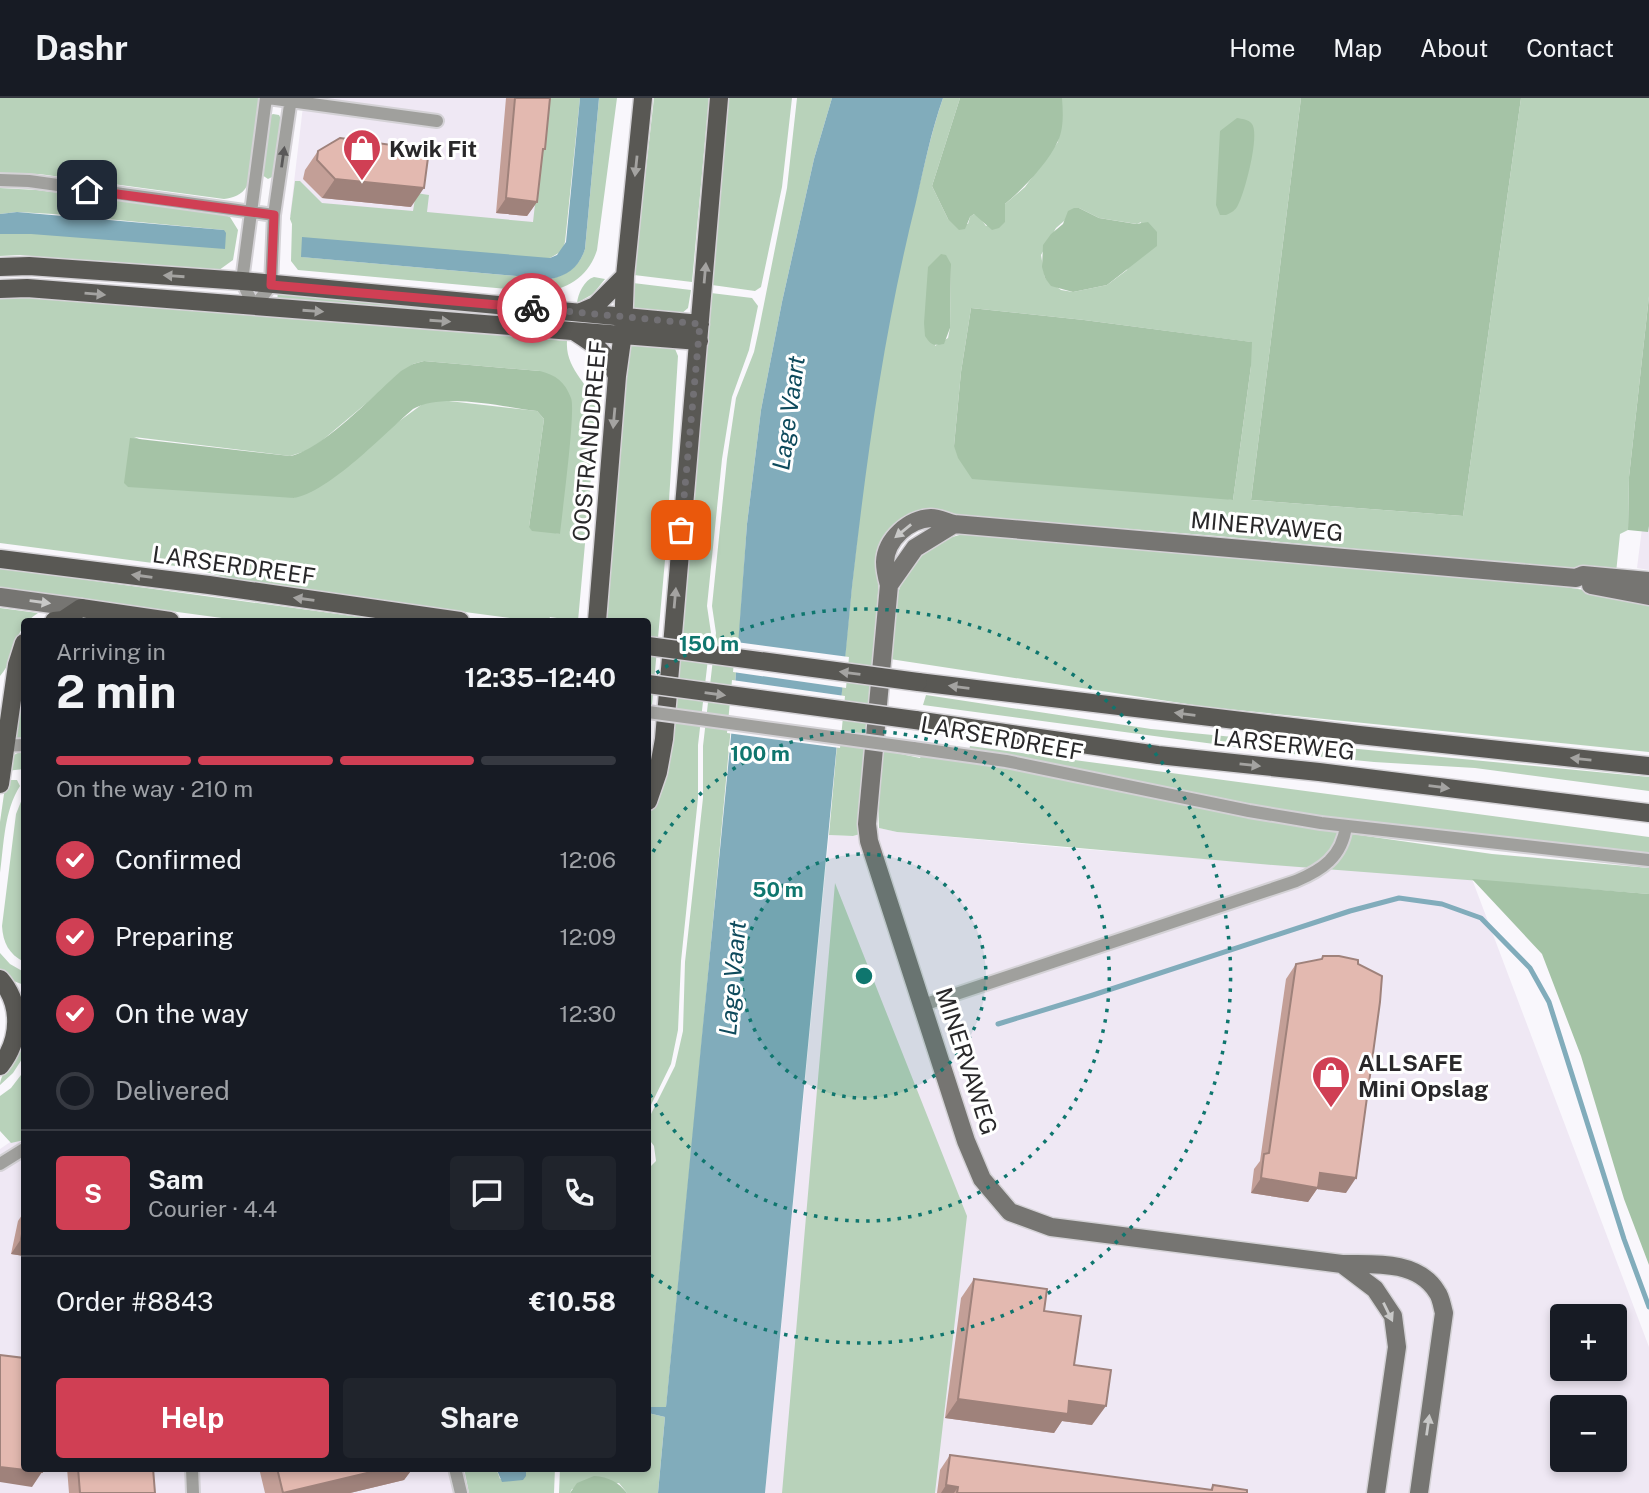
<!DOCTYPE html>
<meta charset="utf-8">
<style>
body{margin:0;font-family:"Public Sans",sans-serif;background:#20242c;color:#f1f3f6;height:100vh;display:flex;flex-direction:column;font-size:26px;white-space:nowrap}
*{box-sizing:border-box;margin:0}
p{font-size:23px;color:#9ea1a6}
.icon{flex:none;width:38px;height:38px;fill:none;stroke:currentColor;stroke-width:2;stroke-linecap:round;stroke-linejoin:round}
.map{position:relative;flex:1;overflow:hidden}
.details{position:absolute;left:21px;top:520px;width:630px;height:854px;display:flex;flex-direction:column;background:#171b24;border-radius:7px;box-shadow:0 4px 10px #0003}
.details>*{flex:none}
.tools{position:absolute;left:1550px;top:1206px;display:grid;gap:14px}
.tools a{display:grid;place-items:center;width:77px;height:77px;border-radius:7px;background:#171b24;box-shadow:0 4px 10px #0003;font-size:35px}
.pin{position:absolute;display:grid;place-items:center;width:60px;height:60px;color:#fff;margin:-30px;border-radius:14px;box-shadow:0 4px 10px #0006}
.courier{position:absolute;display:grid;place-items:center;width:70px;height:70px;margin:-35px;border:5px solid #d03f54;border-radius:50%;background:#fff;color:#222;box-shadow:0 2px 9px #0007}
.headline em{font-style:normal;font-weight:700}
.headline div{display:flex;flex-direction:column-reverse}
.headline{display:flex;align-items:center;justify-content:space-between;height:119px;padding:0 35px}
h1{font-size:46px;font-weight:700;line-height:52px}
.bar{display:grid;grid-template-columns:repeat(4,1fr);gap:10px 7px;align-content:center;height:84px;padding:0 35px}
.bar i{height:9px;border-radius:5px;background:#363941}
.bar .active{background:#d03f54}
.bar p{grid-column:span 4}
.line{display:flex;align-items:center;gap:18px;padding:0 35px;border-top:2px solid #363941}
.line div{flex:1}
.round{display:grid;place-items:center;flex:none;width:74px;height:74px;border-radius:7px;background:#20242c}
ol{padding:0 35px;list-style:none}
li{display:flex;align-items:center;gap:21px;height:77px}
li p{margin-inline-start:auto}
li .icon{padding:7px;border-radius:50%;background:#d03f54;color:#fff;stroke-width:4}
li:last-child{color:#9ea1a6}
li i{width:38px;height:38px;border:4px solid #363941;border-radius:50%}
.primary-button{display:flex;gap:14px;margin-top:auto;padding:14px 35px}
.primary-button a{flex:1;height:80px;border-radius:7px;background:#d03f54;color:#fff;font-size:28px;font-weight:700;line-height:80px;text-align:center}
.primary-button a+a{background:#20242c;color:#f1f3f6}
header{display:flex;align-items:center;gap:42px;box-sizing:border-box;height:98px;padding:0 35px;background:#171b24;border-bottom:2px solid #363941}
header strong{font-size:33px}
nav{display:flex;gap:38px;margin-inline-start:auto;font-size:24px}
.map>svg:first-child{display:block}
</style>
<header>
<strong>Dashr</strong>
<nav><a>Home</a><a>Map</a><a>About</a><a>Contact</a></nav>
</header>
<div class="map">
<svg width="1649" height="1395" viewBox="0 0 1649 1395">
<rect width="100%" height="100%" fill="#f9f7fc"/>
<path fill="#efe8f4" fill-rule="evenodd" d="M304,0H557L545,140L290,118Z
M1649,375V472L1637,470Z
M879,730L897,734L1068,750L1472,781L1649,1249V1395H765L829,737L853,738ZM1563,1218H1615V1270H1563ZM1563,1309H1615V1362H1563Z
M24,1037V1370H474L480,1395H0V1051L16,1040Z"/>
<path fill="#b8d2ba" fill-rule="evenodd" d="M0,0H261C258,20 256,73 247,88C242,97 233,100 224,101L39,76L0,75Z
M547,0H580L565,144L562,153L550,160L302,159L551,181C569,175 578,170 585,151L599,0H617L597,152C589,178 568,192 541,194L298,172L291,163L292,126L290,121L295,83H300L322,105L413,113L416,95L429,97L427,114L533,124Z
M654,0H709L692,184L634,177Z
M729,0H792L782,89L761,189L755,193L712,187Z
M797,0H832L814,61L782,204L761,312L747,426L739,542L697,996L666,1310L648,1309V1192L651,1145L648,1132V1071L656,1063L654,1048L648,1040V1022L675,968L683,933L685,864L703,700V648L716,535L712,508L727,361L736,300L754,254L759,231L787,90Z
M943,0H960L932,88L948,121L968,126L970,119L974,116L978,117L986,128L1005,117V106L1025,89L1058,44L1062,0H1301L1251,402L1463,418L1521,0H1649V198L1629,379L1628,432L1620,436L1616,475L1217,438L942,416L881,455L860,736L853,738L829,737C848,528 862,317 913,113C923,75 930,37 943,0ZM1079,110L1099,120L1137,126L1141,124L1127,172L1107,187L1073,194L1061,192L1045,180L1041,157L1056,130ZM951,166L950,230L948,240L935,248ZM971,210L1084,222L1251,244V268L1233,402L954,348L961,274Z
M273,16L279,17L282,23L274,78L268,81L262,77L269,18Z
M0,90L37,92L223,116L230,119L238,132L233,162L215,175L20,157L0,158V136L224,132L53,116L17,114L0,116Z
M594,179L605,181L593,196L577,205C578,196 584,182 594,179Z
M633,185L691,192L688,210L681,216L631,213Z
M278,193L366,204L547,220H569V226L364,207L341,210L277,204Z
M711,195L752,200L758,208L749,252L732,299L722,361L707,508L711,535L698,647V700L681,863L678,932L671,966L648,1013V712L658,691Z
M0,197H54L567,243C565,273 591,285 597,313L578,523L550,519L548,523H533L247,485L191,470L0,445ZM424,263L540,273L560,436L529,429L544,321L537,313L440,302L424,305L294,400L134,339L290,358L312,351L413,266Z
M633,243L673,246L678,258L666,451L648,651V523H603L623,325L627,254Z
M965,436L1539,485L1649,502V654L1207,609L890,561C896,503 893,449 965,436Z
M0,470L389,523H244L0,490Z
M0,510L38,515C9,534 20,555 0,578Z
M24,563V640L16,641Z
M926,597L1151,631L1649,679V693L1475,670L1374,664L1273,654L923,607Z
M970,648L1649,739V755L1471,737L1286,713L1025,660L969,652Z
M882,652L920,660L921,658L1001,668L1234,716L1324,732L1492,756L1649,770V796L1273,767L897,734L879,730L878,702Z
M24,653V671L6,673C10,661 11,656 24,653Z
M6,682H17L20,688C4,713 4,746 0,775V724Z
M24,696V864C9,856 3,845 2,828L16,716Z
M835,785L967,1118L935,1395H782Z
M0,855L10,866L24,874V887L11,882L0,873Z
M24,939V958L13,975L0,987C0,977 18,950 24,939Z
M24,973V1042L11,1045L0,1033V998L11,990Z
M648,1315L665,1319L658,1395H627L619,1385L572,1391L570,1395H559L560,1370H648Z
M464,1370H496L500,1381L526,1378V1370H555L554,1395H469Z"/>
<path fill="#a5c3a6" d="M960,0H1062C1063,14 1064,30 1058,43C1048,65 1023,91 1005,106V124L999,130L992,132L974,116L970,119L965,131L959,132L948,121L932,88Z
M1301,0H1521L1463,418L1251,402Z
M1237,20C1242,21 1248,21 1252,26C1260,37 1245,94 1238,107C1236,112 1231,115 1226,117H1220L1216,107L1220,33Z
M1074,110H1079L1099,120L1136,126L1148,124L1157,134V148L1107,187L1073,194L1051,188L1045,180L1042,169L1043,147L1051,136L1063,126L1068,113Z
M941,156L946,157L951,166L950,230L944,246C933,248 931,247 925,238L924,225L928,169Z
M1649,198V428L1648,434L1628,432L1629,379Z
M971,210L1084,222L1252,244L1251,268L1233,402L972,381L958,360L954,348L961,274Z
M424,263L540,273C556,277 565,284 571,300C576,311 562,416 560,436L532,433L529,429L544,321L537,313C502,309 443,294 413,311C384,336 329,394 294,400L128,389L124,385L130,340L290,358C321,353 376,295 401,273L413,266Z
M1472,781L1649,796V1167L1624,1101L1581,958L1542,856Z
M594,1378C609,1379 618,1384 627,1395H570L577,1385Z"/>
<path fill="#81acbb" d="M580,0H599L585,151C579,169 569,177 551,181L301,159L302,139L550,160L557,157L566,144Z
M832,0H943C931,34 924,69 916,104C884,232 867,357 852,489L765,1395H658L665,1319L648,1315V1309H666L732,628L747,426L761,312L782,204L814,61Z
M17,114L224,132L226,135L225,151L31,136H0V116Z
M496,1370H526V1378L523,1382L502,1384Z"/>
<path fill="#f9f7fc" d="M736,544L849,559L846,590L733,574Z
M732,582L845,598L840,650L727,635Z"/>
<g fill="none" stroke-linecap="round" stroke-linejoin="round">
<path stroke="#81acbb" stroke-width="5" d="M998,926L1093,897L1350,813L1399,800L1442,806L1481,820L1530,870L1549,904L1624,1141L1649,1209"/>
<defs>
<path id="street" d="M266,0L242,183L254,209L271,187L274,117L291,0
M268,0L437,23
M0,82L29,83L274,117
M0,648L24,647
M913,650L1006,663L1249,713L1321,725L1649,762
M923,907L1296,783C1322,772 1342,759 1346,728
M0,1066L24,1051
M192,1370L193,1395
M455,1370L461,1395"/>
<path id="secondary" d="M889,487L915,450L954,426
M1591,487L1649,498
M0,499L81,510
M1342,1166L1375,1191L1393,1218L1397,1249L1376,1395
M1419,1395L1444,1215C1442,1208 1441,1199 1437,1194C1418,1162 1373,1166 1342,1166L1051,1129L1010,1114L982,1081L966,1043L869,743L867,726L889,487C887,480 885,471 885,464C886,441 909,421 931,420C939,420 946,424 954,426L1576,480L1583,477L1649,483"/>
<path id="primary" d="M0,169L29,168L242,183L700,226
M0,191L27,190L699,243
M581,214L595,208L625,178
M575,234C597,248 605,254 617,278
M0,461L209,487L460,523
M54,523L63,522L81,510L170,523
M597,523L617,278L623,235L625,178L643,0
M918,584L1359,637L1649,668
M915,622L1158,657L1319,674L1649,715
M0,686L17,567L24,545
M648,703L658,674L664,641L719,0
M0,881C22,906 21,942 0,968"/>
</defs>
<use href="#street" stroke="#d4d2d6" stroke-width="16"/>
<use href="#secondary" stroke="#d4d2d6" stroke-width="21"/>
<use href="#primary" stroke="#d4d2d6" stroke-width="21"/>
<use href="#street" stroke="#a0a09d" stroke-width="12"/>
<use href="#secondary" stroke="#767572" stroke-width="18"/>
<use href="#primary" stroke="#595854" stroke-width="18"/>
<defs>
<path id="street-bridge" d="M648,614L913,650"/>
<path id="primary-bridge" d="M648,548L918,584
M648,586L915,622"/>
</defs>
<use href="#street-bridge" stroke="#d4d2d6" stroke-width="16" stroke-linecap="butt"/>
<use href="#primary-bridge" stroke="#d4d2d6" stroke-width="21" stroke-linecap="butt"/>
<use href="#street-bridge" stroke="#a0a09d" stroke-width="12"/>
<use href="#primary-bridge" stroke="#595854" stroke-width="18"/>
</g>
<path fill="#c39f97" d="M506,0H550L545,51L542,55L537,104L527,118L496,115Z
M318,53L411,109L322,100L303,81L305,72Z
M1296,866L1346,1095L1317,1091L1308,1104L1251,1095L1254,1071L1260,1063L1286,881Z
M24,1114V1158L11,1156L18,1123Z
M974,1181L1044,1213L1074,1267L1092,1327L1062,1323L1054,1335L945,1320L961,1200Z
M950,1357L1210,1392L1213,1387L1247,1395H937L940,1372Z
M67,1370H153L155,1395H69Z
M259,1370H413L404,1382L350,1395H265Z"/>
<path fill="#9f827b" d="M335,81L424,90L411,109L322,100Z
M506,100L537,104L527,118L496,115Z
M1320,1075L1356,1080L1346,1095L1317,1091L1308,1104L1251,1095L1261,1080Z
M21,1141L24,1142V1158L11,1156Z
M958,1301L1069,1303L1106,1308L1092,1327L1062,1323L1054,1335L945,1320Z
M0,1369L42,1374L32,1389L0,1384Z
M388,1370H413L404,1382L350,1395H283Z
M946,1387L958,1389L954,1395H941Z"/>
<path fill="#e3b9b0" stroke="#9f827b" stroke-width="2" d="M515,0H550L545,51H543L537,104L506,100Z
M340,40L429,52L424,90L335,81L317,62L318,53Z
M1323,858H1339L1358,862V866L1382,878L1380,904L1356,1080L1320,1075L1318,1090L1261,1080L1264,1056L1269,1055L1296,866L1322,861Z
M24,1126V1142L21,1141Z
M974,1181L1047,1191L1044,1213L1081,1218L1074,1267L1111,1272L1106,1308L1069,1303L1068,1316L958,1301Z
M0,1257L24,1260V1370H43L42,1374L0,1369Z
M950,1357L1212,1392L1213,1387L1247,1392V1395H957L958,1389L946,1387Z
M78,1370H153L155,1395H80Z
M277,1370H388L283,1395Z"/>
<defs><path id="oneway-solid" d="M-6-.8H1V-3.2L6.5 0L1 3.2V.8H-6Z" transform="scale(1.75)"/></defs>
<use fill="#595858" href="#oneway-solid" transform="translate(283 59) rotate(-82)"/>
<g fill="#a4a3a1">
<use href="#oneway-solid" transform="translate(636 68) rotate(96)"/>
<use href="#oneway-solid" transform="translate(705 175) rotate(-85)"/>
<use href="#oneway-solid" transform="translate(174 178) rotate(-176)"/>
<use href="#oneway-solid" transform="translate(95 196) rotate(5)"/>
<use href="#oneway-solid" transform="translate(313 213) rotate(4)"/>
<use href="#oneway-solid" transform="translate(440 223) rotate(4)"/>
<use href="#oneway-solid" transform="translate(614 320) rotate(95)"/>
<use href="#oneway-solid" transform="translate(142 478) rotate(-172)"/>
<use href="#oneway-solid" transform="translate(675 500) rotate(-85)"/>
<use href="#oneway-solid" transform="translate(304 501) rotate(-172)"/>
<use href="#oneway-solid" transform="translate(850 575) rotate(-173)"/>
<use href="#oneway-solid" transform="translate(959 589) rotate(-173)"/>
<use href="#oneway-solid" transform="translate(715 596) rotate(8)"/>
<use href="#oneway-solid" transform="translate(1185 616) rotate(-173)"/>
<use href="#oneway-solid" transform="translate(1581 661) rotate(-174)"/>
<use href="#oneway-solid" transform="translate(1250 667) rotate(6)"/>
<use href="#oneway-solid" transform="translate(1439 689) rotate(7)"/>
</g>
<g fill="#c8c8c7">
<use href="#oneway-solid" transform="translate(903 433) rotate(141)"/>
<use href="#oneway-solid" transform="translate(40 504) rotate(8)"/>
<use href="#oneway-solid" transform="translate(1388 1214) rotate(64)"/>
<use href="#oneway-solid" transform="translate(1428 1327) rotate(-82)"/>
</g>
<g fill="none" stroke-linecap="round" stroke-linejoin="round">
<path stroke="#727074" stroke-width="7" stroke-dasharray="0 12.6" d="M532,210L700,226L681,432"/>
<path stroke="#d03f54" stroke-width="9" d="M87,92L274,117L271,187L532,210"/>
</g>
<circle cx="864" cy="878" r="122" fill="#0f766e" fill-opacity=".12"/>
<g fill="none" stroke="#0f766e" stroke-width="3.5" stroke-dasharray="3.5 7">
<circle cx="864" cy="878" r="122"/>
<path d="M648 763A245 245 0 1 1 648 993"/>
<path d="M648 581A367 367 0 1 1 648 1175"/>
</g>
<defs>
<symbol id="shop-pin" viewBox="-11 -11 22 30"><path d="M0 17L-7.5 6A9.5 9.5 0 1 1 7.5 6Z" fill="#d03f54" stroke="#fff"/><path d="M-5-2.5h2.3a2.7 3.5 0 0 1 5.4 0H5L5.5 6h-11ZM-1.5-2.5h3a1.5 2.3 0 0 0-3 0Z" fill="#fff"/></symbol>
</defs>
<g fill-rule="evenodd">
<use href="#shop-pin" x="340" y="28" width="44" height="60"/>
<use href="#shop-pin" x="1309" y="955" width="44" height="60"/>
</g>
<g text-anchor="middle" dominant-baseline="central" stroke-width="6" stroke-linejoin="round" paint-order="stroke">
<g font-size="23" font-weight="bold" fill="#29282a" stroke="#fff" text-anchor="start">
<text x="389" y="50">Kwik Fit</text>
<text x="1358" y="964">ALLSAFE<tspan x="1358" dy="26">Mini Opslag</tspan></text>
</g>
<g font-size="23" fill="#29282a" stroke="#fff">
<text transform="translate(589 343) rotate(-85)">OOSTRANDDREEF</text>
<text transform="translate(1267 428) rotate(5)">MINERVAWEG</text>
<text transform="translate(234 467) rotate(8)">LARSERDREEF</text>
<text transform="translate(1002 640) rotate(10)">LARSERDREEF</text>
<text transform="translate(1284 646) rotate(6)">LARSERWEG</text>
<text transform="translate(967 963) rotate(72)">MINERVAWEG</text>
</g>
<g font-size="24" font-style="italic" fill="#0e4a5c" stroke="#fff">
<text transform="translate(788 315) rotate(-82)">Lage Vaart</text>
<text transform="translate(732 880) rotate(-85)">Lage Vaart</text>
</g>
</g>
<circle cx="864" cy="878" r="10" fill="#0f766e" stroke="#fff" stroke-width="3.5"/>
<g font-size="21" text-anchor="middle" font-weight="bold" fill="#0f766e" stroke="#fff" stroke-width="6" stroke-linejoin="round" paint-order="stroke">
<text x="709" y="553">150 m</text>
<text x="760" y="663">100 m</text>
<text x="778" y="799">50 m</text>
</g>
</svg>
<div class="tools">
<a>+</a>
<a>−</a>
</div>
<div class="pin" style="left:681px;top:432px;background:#ea580c"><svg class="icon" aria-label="bag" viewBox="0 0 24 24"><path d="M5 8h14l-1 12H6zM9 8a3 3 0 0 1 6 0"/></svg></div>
<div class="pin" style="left:87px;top:92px;background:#1f2937"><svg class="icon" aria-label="home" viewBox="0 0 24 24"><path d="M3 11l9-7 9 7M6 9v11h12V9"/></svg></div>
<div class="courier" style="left:532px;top:210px"><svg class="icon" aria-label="bike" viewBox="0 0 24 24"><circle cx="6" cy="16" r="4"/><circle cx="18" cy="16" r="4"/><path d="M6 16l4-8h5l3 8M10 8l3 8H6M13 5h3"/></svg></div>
<section class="details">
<div class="headline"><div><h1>2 min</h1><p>Arriving in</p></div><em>12:35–12:40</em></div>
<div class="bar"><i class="active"></i><i class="active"></i><i class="active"></i><i></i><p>On the way · 210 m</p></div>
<ol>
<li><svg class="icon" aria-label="check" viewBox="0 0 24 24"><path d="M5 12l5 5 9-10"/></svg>Confirmed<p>12:06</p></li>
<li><svg class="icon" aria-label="check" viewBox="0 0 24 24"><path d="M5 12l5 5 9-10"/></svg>Preparing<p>12:09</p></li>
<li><svg class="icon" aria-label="check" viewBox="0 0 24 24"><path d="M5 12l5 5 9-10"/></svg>On the way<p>12:30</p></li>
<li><i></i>Delivered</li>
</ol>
<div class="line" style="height:126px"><b class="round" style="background:#d03f54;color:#fff">S</b><div><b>Sam</b><p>Courier · 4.4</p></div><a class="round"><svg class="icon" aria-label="chat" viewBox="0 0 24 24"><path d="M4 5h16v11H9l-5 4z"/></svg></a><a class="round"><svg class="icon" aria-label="phone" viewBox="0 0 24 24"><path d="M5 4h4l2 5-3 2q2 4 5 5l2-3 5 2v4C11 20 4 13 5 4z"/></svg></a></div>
<div class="line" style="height:91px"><div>Order #8843</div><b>€10.58</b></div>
<div class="primary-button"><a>Help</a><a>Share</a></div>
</section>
</div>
